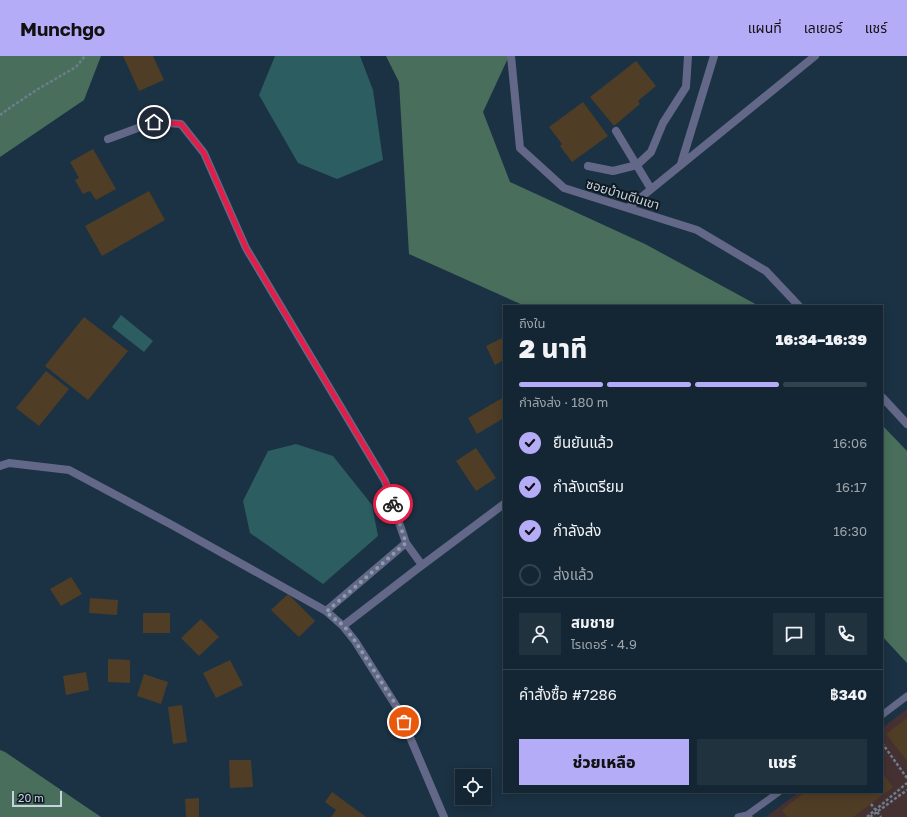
<!DOCTYPE html>
<html lang="th">
<meta charset="utf-8">
<style>
body{margin:0;font-family:"Golos Text","Noto Sans Thai",sans-serif;background:#21323f;color:#f1f3f6;height:100vh;display:flex;flex-direction:column;font-size:15px;white-space:nowrap}
*{box-sizing:border-box;margin:0}
p{font-size:13px;color:#9da5ac}
.icon{flex:none;width:22px;height:22px;fill:none;stroke:currentColor;stroke-width:2;stroke-linecap:round;stroke-linejoin:round}
.map{position:relative;flex:1;overflow:hidden}
.details{position:absolute;left:503px;top:249px;width:380px;height:488px;display:flex;flex-direction:column;background:#142633;border-radius:0px;box-shadow:0 2px 10px #0003,0 0 0 1px #33434e}
.details>*{flex:none}
.tools{position:absolute;left:455px;top:713px;display:grid;gap:8px}
.tools a{display:grid;place-items:center;width:36px;height:36px;border-radius:0px;background:#142633;box-shadow:0 2px 10px #0003,0 0 0 1px #33434e;font-size:20px}
.scale{position:absolute;left:12px;bottom:10px;width:50px;box-sizing:border-box;padding-left:4px;border:2px solid #c6d3df;border-top:0;font-size:11px;line-height:14px;white-space:nowrap;color:#c6d3df;-webkit-text-stroke:3px #0f1921;paint-order:stroke}
.pin{position:absolute;display:grid;place-items:center;width:34px;height:34px;color:#fff;margin:-17px;border:2px solid #fff;border-radius:50%;box-shadow:0 1px 4px #0007}
.courier{position:absolute;display:grid;place-items:center;width:40px;height:40px;margin:-20px;border:3px solid #e11d48;border-radius:50%;background:#fff;color:#222;box-shadow:0 1px 5px #0007}
.summary em{font-style:normal;font-weight:800}
.summary div{display:flex;flex-direction:column-reverse}
.summary{display:flex;align-items:center;justify-content:space-between;height:68px;padding:0 16px}
h1{font-size:26px;font-weight:800;line-height:30px}
.bar{display:grid;grid-template-columns:repeat(4,1fr);gap:6px 4px;align-content:center;height:48px;padding:0 16px}
.bar i{height:5px;border-radius:3px;background:#33434e}
.bar .current{background:#b5acf8}
.bar p{grid-column:span 4}
.line{display:flex;align-items:center;gap:10px;padding:0 16px;border-top:1px solid #33434e}
.line div{flex:1}
.round{display:grid;place-items:center;flex:none;width:42px;height:42px;border-radius:0px;background:#21323f}
ol{padding:0 16px;list-style:none}
li{display:flex;align-items:center;gap:12px;height:44px}
li p{margin-inline-start:auto}
li .icon{padding:4px;border-radius:50%;background:#b5acf8;color:#111;stroke-width:4}
li:last-child{color:#9da5ac}
li i{width:22px;height:22px;border:2px solid #33434e;border-radius:50%}
.cta{display:flex;gap:8px;margin-top:auto;padding:8px 16px}
.cta a{flex:1;height:46px;border-radius:0px;background:#b5acf8;color:#111;font-size:16px;font-weight:800;line-height:46px;text-align:center}
.cta a+a{background:#21323f;color:#f1f3f6}
header{display:flex;align-items:center;gap:24px;box-sizing:border-box;height:56px;padding:0 20px;background:#b5acf8;color:#111}
header strong{font-size:19px}
nav{display:flex;gap:22px;margin-inline-start:auto;font-size:14px}
.map>svg:first-child{display:block}
</style>
<header>
<strong>Munchgo</strong>
<nav><a>แผนที่</a><a>เลเยอร์</a><a>แชร์</a></nav>
</header>
<div class="map">
<svg width="907" height="761" viewBox="0 0 907 761">
<rect width="100%" height="100%" fill="#1b3244"/>
<path fill="#453132" d="M907,653V761H766L799,736H882V672Z"/>
<path fill="#496f5c" d="M0,0H101L84,44L0,101Z
M386,0H509L483,56L510,126L645,188L759,250H525L409,198L399,26Z
M882,369L907,395V607L882,580Z
M0,694L5,696L101,761H0Z"/>
<path fill="#2c5d61" d="M275,0H360L373,34L383,104L337,123L298,107L259,39Z
M121,259L153,285L144,296L112,271Z
M296,388L333,400L372,449L378,480L323,528L250,477L243,445L268,395Z"/>
<path fill="#503d26" d="M123,0H153L164,24L139,35Z
M636,5L656,30L638,45L640,48L614,70L590,41Z
M583,46L608,80L572,106L560,90L562,88L549,71Z
M93,93L116,133L96,144L90,135L83,138L75,124L79,122L70,106Z
M149,135L165,164L102,200L85,170Z
M84,261L128,295L88,344L45,310Z
M504,281V304L495,309L486,290Z
M46,315L69,333L39,370L16,352Z
M504,341V362L477,378L468,362Z
M476,392L496,422L476,435L456,405Z
M71,521L82,538L61,550L50,533Z
M288,538L315,565L299,581L271,554Z
M90,542L118,544L117,559L89,557Z
M143,557H170V577H143Z
M201,563L219,581L199,600L181,582Z
M108,603L130,604V627L108,626Z
M230,604L243,629L216,642L203,617Z
M86,616L89,634L66,639L63,620Z
M144,618L168,626L161,648L137,640Z
M182,649L187,686L173,688L168,651Z
M907,662V705L886,678Z
M229,704H251L253,731L230,732Z
M882,717L893,731L853,761H787L782,754L805,736H882Z
M332,736L366,761H331L336,754L325,746Z
M199,742V761H186L185,743Z"/>
<g fill="none" stroke-linecap="round" stroke-linejoin="round">
<path stroke="#6c7e8d" stroke-width="2.5" stroke-dasharray="3 2" stroke-linecap="butt" d="M0,59L11,51L38,33L76,11L85,0
M882,687L907,722
M871,748L881,761
M867,761L907,727
M870,761L907,734"/>
<path stroke="#636888" stroke-width="7" d="M882,659L907,640
M747,759L779,736
M738,761L747,759L749,761"/>
<path stroke="#636888" stroke-width="8" d="M511,0L520,92L564,132L697,174L766,215L799,250
M616,75L651,133
M108,83L154,66L181,68L204,97L246,192L385,425L406,487L422,509
M681,108L714,0
M588,110L613,115L637,109L651,96L663,67L686,31L688,0
M628,152L815,0
M882,341L907,368
M0,410L9,407L69,414L172,469L326,555L343,570L355,585L398,653L444,761
M326,555L406,487
M343,570L417,513L504,448"/>
</g>
<g fill="none" stroke-linecap="round" stroke-linejoin="round">
<path stroke="#8a9ba9" stroke-width="4" stroke-dasharray="0 7.2" d="M393,448L406,487L326,556L344,570L355,585L398,652L404,666"/>
<path stroke="#e11d48" stroke-width="5" d="M154,66L181,68L204,97L246,192L385,425L393,448"/>
</g>
<g text-anchor="middle" dominant-baseline="central" stroke-width="4" stroke-linejoin="round" paint-order="stroke">
<g font-size="13" fill="#c6d3df" stroke="#0f1921">
<text transform="translate(623 138) rotate(17)">ซอยบ้านตีนเขา</text>
</g>
</g>
</svg>
<div class="tools">
<a><svg class="icon" aria-label="locate" viewBox="0 0 24 24"><circle cx="12" cy="12" r="6"/><path d="M12 2v4M12 18v4M2 12h4M18 12h4"/></svg></a>
</div>
<div class="scale">20 m</div>
<div class="pin" style="left:404px;top:666px;background:#ea580c"><svg class="icon" aria-label="bag" viewBox="0 0 24 24"><path d="M5 8h14l-1 12H6zM9 8a3 3 0 0 1 6 0"/></svg></div>
<div class="pin" style="left:154px;top:66px;background:#1f2937"><svg class="icon" aria-label="home" viewBox="0 0 24 24"><path d="M3 11l9-7 9 7M6 9v11h12V9"/></svg></div>
<div class="courier" style="left:393px;top:448px"><svg class="icon" aria-label="bike" viewBox="0 0 24 24"><circle cx="6" cy="16" r="4"/><circle cx="18" cy="16" r="4"/><path d="M6 16l4-8h5l3 8M10 8l3 8H6M13 5h3"/></svg></div>
<section class="details">
<div class="summary"><div><h1>2 นาที</h1><p>ถึงใน</p></div><em>16:34–16:39</em></div>
<div class="bar"><i class="current"></i><i class="current"></i><i class="current"></i><i></i><p>กำลังส่ง · 180 m</p></div>
<ol>
<li><svg class="icon" aria-label="check" viewBox="0 0 24 24"><path d="M5 12l5 5 9-10"/></svg>ยืนยันแล้ว<p>16:06</p></li>
<li><svg class="icon" aria-label="check" viewBox="0 0 24 24"><path d="M5 12l5 5 9-10"/></svg>กำลังเตรียม<p>16:17</p></li>
<li><svg class="icon" aria-label="check" viewBox="0 0 24 24"><path d="M5 12l5 5 9-10"/></svg>กำลังส่ง<p>16:30</p></li>
<li><i></i>ส่งแล้ว</li>
</ol>
<div class="line" style="height:72px"><a class="round"><svg class="icon" aria-label="person" viewBox="0 0 24 24"><circle cx="12" cy="8" r="4"/><path d="M4 21q1-7 8-7t8 7"/></svg></a><div><b>สมชาย</b><p>ไรเดอร์ · 4.9</p></div><a class="round"><svg class="icon" aria-label="chat" viewBox="0 0 24 24"><path d="M4 5h16v11H9l-5 4z"/></svg></a><a class="round"><svg class="icon" aria-label="phone" viewBox="0 0 24 24"><path d="M5 4h4l2 5-3 2q2 4 5 5l2-3 5 2v4C11 20 4 13 5 4z"/></svg></a></div>
<div class="line" style="height:52px"><div>คำสั่งซื้อ #7286</div><b>฿340</b></div>
<div class="cta"><a>ช่วยเหลือ</a><a>แชร์</a></div>
</section>
</div>
